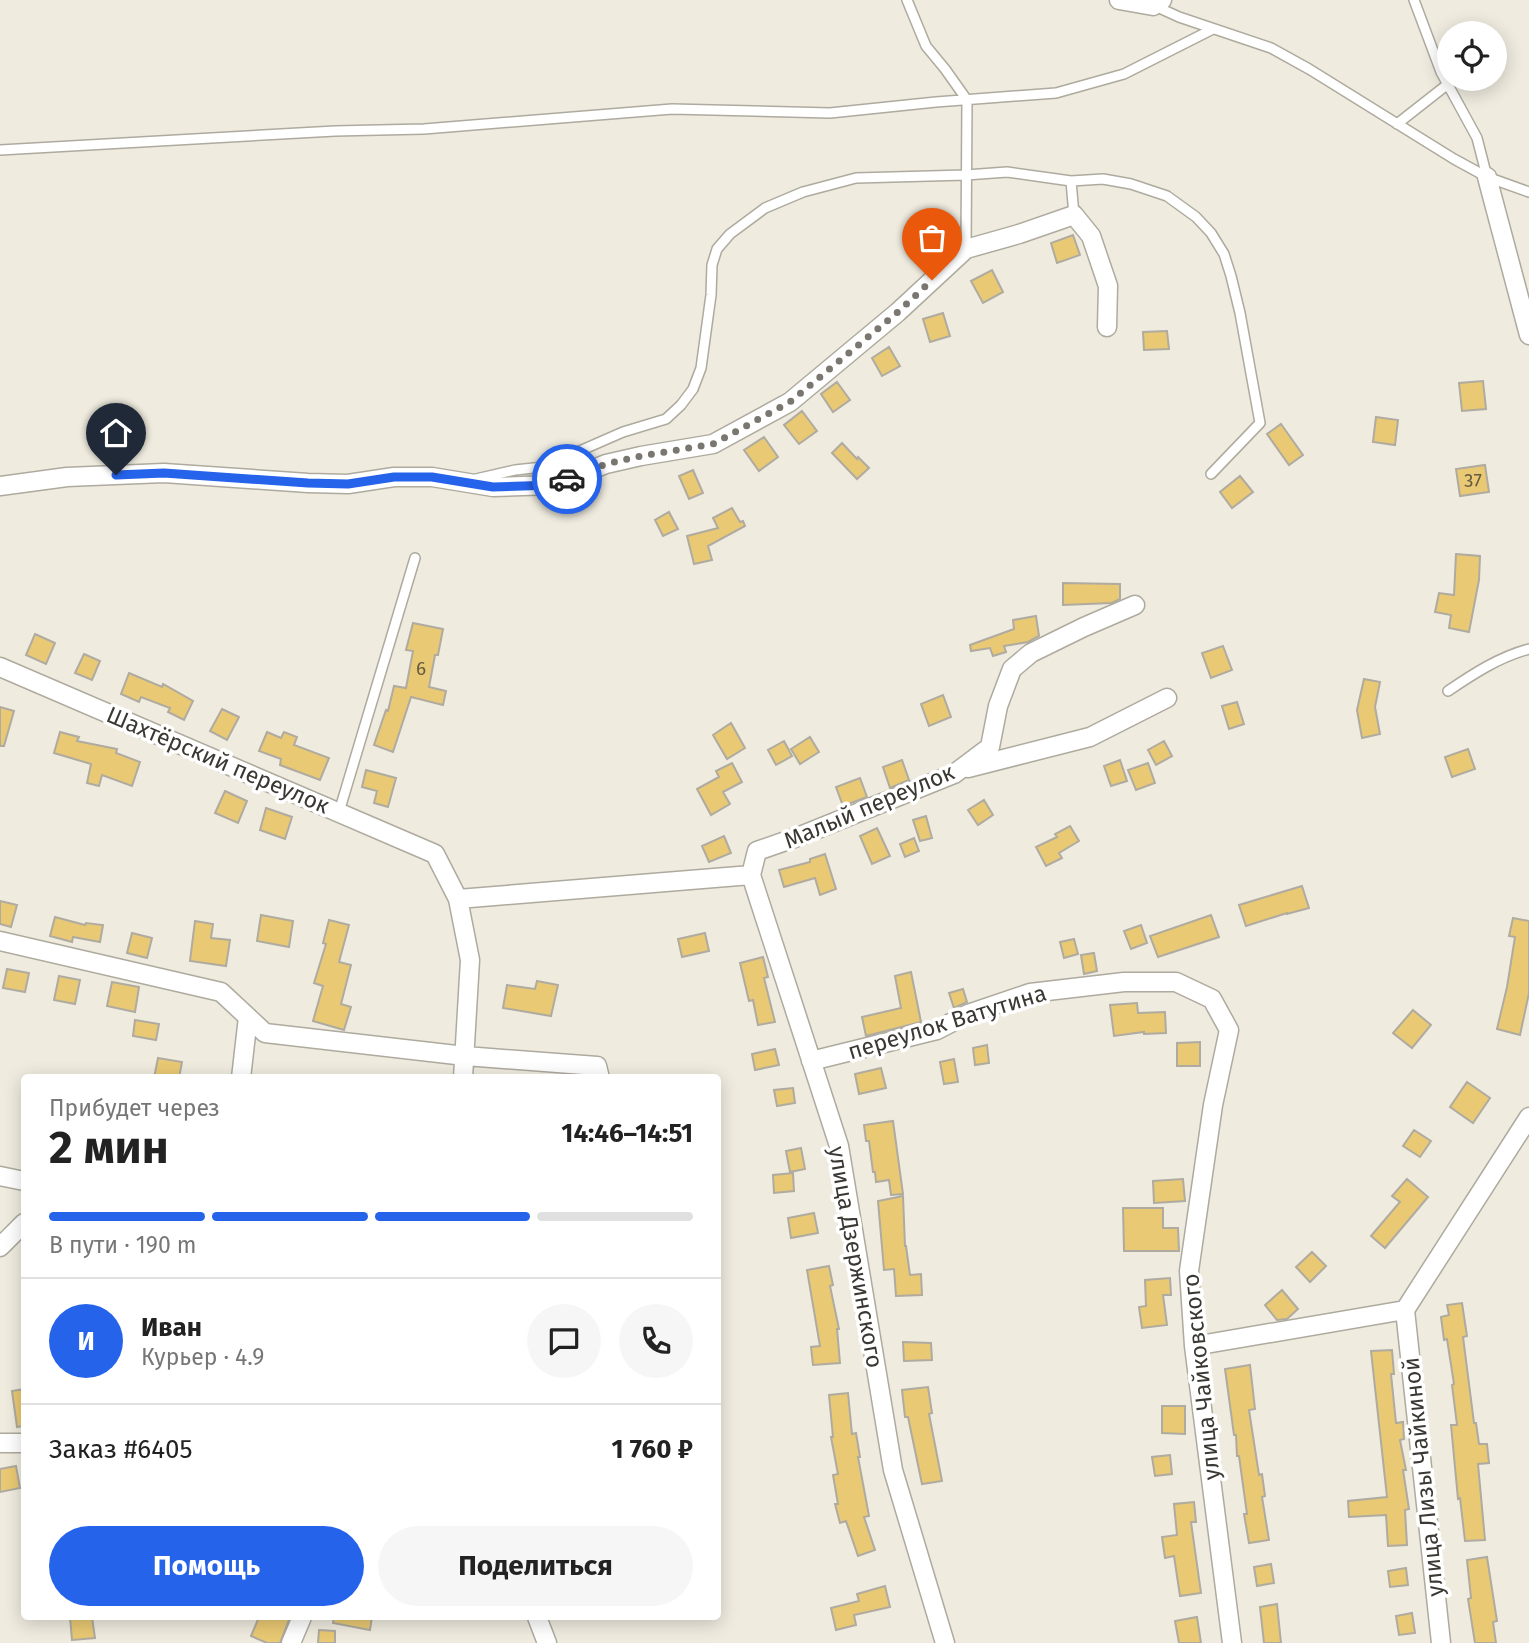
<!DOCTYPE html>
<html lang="ru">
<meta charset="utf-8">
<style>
body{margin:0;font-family:"Fira Sans",sans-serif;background:#f6f6f6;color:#222;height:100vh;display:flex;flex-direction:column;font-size:26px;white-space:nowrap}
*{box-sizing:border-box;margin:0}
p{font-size:23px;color:#767676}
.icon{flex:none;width:38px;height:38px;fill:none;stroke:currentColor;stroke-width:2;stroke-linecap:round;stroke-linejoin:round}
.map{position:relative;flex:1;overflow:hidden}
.drawer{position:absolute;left:21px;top:1074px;width:700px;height:546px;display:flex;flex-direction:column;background:#fff;border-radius:7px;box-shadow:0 4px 18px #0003}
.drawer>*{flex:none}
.buttons{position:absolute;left:1437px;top:21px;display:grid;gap:14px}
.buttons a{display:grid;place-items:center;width:70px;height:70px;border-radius:50%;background:#fff;box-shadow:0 4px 18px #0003;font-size:35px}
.pin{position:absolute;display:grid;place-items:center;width:60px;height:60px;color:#fff;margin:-72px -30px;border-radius:50% 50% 50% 0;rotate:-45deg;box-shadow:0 0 7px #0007}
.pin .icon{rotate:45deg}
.courier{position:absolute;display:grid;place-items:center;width:70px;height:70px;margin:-35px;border:5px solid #2563eb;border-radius:50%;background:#fff;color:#222;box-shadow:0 2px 9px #0007}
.overview em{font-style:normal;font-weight:700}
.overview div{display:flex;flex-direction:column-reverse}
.overview{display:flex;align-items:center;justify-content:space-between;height:119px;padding:0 28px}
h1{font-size:46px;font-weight:700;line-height:52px}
.bar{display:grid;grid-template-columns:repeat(4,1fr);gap:10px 7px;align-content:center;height:84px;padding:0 28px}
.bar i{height:9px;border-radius:5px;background:#e0e0e0}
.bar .selected{background:#2563eb}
.bar p{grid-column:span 4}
.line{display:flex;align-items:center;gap:18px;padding:0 28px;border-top:2px solid #e0e0e0}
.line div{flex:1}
.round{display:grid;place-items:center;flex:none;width:74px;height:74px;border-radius:37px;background:#f6f6f6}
.cta{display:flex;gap:14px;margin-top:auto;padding:14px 28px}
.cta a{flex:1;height:80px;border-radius:42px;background:#2563eb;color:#fff;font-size:28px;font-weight:700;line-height:80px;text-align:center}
.cta a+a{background:#f6f6f6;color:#222}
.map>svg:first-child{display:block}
</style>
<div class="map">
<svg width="1529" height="1643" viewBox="0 0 1529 1643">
<rect width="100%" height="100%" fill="#efebdf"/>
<path fill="#e9c973" stroke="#afaba0" stroke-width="2" d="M1073,235L1080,255L1057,263L1051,243Z
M992,270L1003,292L983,303L971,281Z
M943,313L950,336L930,342L923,319Z
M1167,331L1169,349L1144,350L1143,332Z
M889,347L900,366L882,376L872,358Z
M1483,381L1486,409L1462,411L1459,383Z
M837,382L850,400L833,412L821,394Z
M802,411L817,431L799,444L784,425Z
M1376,417L1398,420L1395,445L1373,442Z
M1281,424L1303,455L1289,465L1267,434Z
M764,437L778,457L759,471L744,450Z
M842,443L857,459L858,457L869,468L857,479L832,453Z
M1485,465L1489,492L1460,496L1456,469Z
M693,470L703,493L689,499L679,476Z
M1240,476L1253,492L1232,508L1220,492Z
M732,508L740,522L743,521L745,526L708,546L712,560L694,564L687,536L718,528L713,518Z
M669,512L678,529L663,536L655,520Z
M1456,554L1480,556L1479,580L1469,632L1449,628L1451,615L1435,612L1439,593L1454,595Z
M1063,583L1120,584V599L1112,603L1063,605Z
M1036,616L1039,636L1028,642L1004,646L1006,652L993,656L990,648L971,651L970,645L1014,629L1013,620Z
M413,623L443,629L438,655H435L429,687L446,691L443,705L411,697L393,752L374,745L386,710L388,711L394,686L406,688L413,651L406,650Z
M35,634L55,643L46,664L26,655Z
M1223,646L1232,670L1211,678L1202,653Z
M84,654L100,661L92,680L75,673Z
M129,673L162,687L163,684L193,701L184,720L168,712L170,708L141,697L139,702L121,694Z
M1364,679L1380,682L1375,707L1380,734L1362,738L1357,710Z
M943,695L951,717L929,726L921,704Z
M1237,702L1244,724L1229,729L1222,706Z
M0,707L14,711L4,746H0Z
M222,709L239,717L227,740L210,731Z
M731,723L745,748L727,759L713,735Z
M60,732L79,737L77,741L117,749L116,753L140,762L132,786L102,775L99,786L87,783L91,764L54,753Z
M267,732L281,738L284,732L297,737L294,745L329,758L320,780L280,765L281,759L259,751Z
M810,737L819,752L800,764L791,749Z
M784,741L792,756L776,765L768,750Z
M1164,741L1172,756L1156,765L1148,750Z
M1468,749L1475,769L1452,777L1445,757Z
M902,760L909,780L890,788L883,767Z
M1120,760L1127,781L1111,786L1104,766Z
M732,763L742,782L723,792L730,804L711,815L697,789L719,777L716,771Z
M1148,763L1155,783L1136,790L1128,770Z
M366,770L396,778L388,807L374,803L377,791L362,787Z
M860,778L867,797L843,806L836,787Z
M225,791L247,801L238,823L215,813Z
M984,800L993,815L978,825L968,810Z
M266,808L292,817L285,839L260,830Z
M926,816L932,838L920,841L913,820Z
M1070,826L1079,841L1059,853L1062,858L1046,866L1036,847L1057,837L1055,834Z
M877,828L890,856L872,864L860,836Z
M724,836L731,853L709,862L702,846Z
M914,838L919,851L905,857L900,844Z
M825,854L836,889L820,895L815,878L784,887L779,870L810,862V859Z
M1302,886L1309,908L1287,914V913L1246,926L1239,905Z
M0,901L17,905L11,927L0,924Z
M261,915L293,921L289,947L257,941Z
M1211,915L1219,937L1158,957L1150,936Z
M55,917L85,925L86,923L103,925L100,942L73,937L72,942L50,936Z
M1513,918L1529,921V993L1520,1035L1497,1029L1507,987L1515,937L1509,936Z
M329,920L349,925L339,962L351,965L341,1004L351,1007L344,1030L313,1021L323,986L314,983L326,944L323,943Z
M195,921L213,924L211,938L230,940L226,966L190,961Z
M1141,925L1147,943L1131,949L1124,931Z
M132,933L152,938L147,958L127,953Z
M705,933L709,951L682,957L678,939Z
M1074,939L1078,954L1064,958L1060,942Z
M1094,953L1097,971L1084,974L1081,955Z
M763,957L768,977L764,978L775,1022L758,1025L753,1000L749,1001L740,963Z
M7,969L29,973L25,992L3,988Z
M911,972L921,1022L866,1036L862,1017L901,1008L895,976Z
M59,976L80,980L75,1004L54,1000Z
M537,981L558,985L551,1016L503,1008L507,985L535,989Z
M112,982L139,987L135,1012L107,1006Z
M963,989L967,1002L954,1008L949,993Z
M1137,1003L1138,1013L1165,1012L1166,1033L1144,1034V1032L1114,1036L1110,1005Z
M1413,1010L1431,1025L1412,1048L1393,1033Z
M135,1020L159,1024L156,1040L133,1036Z
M1200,1042V1066H1177V1043Z
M987,1045L989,1063L975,1065L973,1048Z
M775,1049L779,1065L755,1070L752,1054Z
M158,1058L182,1062L179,1078H154Z
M954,1059L958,1082L944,1084L940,1062Z
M881,1068L886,1088L859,1094L855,1074Z
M1467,1082L1490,1098L1473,1123L1450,1107Z
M793,1088L795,1103L777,1106L774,1090Z
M893,1121L903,1194L891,1195L889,1180L876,1182L875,1172H873L869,1141H866L864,1125Z
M1414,1130L1431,1141L1420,1157L1403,1146Z
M801,1148L805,1169L790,1172L786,1151Z
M793,1173L794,1191L774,1193L773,1175Z
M1183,1179L1185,1201L1154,1203L1153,1181Z
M1407,1179L1428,1197L1385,1248L1371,1236L1400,1202L1392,1196Z
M903,1196L905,1246H906L910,1275L921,1274L922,1295L896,1296L894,1269L884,1270L878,1201Z
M1123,1208H1163V1228H1178L1179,1251H1124Z
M814,1213L818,1233L791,1238L788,1218Z
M1312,1252L1326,1266L1310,1282L1296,1267Z
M829,1266L833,1285L830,1286L839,1329H837L840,1363L813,1365L811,1347L820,1346L807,1270Z
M1170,1278L1171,1295H1163L1167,1325L1142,1328L1139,1307L1146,1306L1145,1280Z
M1282,1290L1298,1309L1287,1319L1277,1320L1265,1305Z
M1462,1303L1467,1336L1463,1337L1474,1423H1476L1479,1444H1487L1489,1463L1478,1464L1485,1540L1465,1541L1460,1498L1458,1499L1451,1425H1457L1452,1385L1454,1384L1447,1339L1444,1340L1441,1317L1449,1315L1447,1305Z
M903,1342L931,1343L932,1360L904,1361Z
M1392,1350L1394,1374H1391L1396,1423L1403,1422L1404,1439L1400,1440L1406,1470H1403L1409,1509L1405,1510L1407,1545L1388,1546L1386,1515L1349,1517L1348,1501L1387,1497L1371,1351Z
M1250,1365L1255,1409L1249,1410L1259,1475L1262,1474L1265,1496L1262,1497L1269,1540L1249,1543L1244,1514H1247L1239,1456H1237L1236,1435H1234L1225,1369Z
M928,1387L932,1413L929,1414L942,1481L922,1484L908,1417H905L902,1390Z
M24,1389V1426L17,1427L12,1391Z
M848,1393L852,1434L856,1433L860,1457H858L869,1516L864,1517L875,1550L858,1556L846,1521L840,1523L835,1504H838L833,1475L838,1474L831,1437H833L829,1395Z
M1162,1406H1185V1434L1162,1433Z
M1170,1455L1172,1474L1155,1476L1152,1457Z
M16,1466L20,1488L0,1492V1469Z
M1194,1502L1196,1522H1191L1201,1593L1180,1596L1174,1556L1165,1558L1162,1537L1177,1535L1174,1504Z
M1487,1557L1497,1621L1493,1622L1496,1643H1475L1468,1599L1471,1598L1467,1560Z
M1271,1564L1274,1583L1257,1586L1254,1567Z
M1406,1568L1408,1585L1390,1587L1388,1571Z
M885,1586L890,1607L854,1615L856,1625L836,1630L831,1608L859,1601L857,1594Z
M1277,1604L1281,1643H1264L1260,1607Z
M1412,1613L1415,1633L1399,1635L1396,1616Z
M70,1617H92L95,1638L72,1640Z
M259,1617H290L280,1643H267L251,1636Z
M334,1617H372L370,1630L333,1623Z
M1197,1617L1201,1643H1179L1175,1621Z
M319,1630L335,1631V1643H318Z"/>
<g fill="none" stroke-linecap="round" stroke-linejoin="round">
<defs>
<path id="service" d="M907,0L926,46L945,69L967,100L966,249
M1414,0L1441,72L1477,138L1487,177
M1155,6L1179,17L1271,48L1309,69L1454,159L1487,177L1529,192
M1397,124L1448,84
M0,150L335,131L424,129L672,109L830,113L936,102L1056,93L1124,74L1213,29
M1071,181L1074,215
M476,479L515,470L543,467L623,432L666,419L681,405L693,389L701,368L711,295L712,265L717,249L730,234L765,208L803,192L856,178L966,175L1007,172L1071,181L1103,179L1131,184L1167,196L1196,217L1211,233L1224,254L1231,276L1240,313L1260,423L1211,474
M1448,691C1473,674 1499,657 1529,649
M339,812L415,558"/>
<path id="minor" d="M1119,0L1153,6L1162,0
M1487,177L1529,335
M0,486L67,477L164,473L308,483L348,484L394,477H432L493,487L553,485L606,464L641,456L713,444L790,402L898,312L966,249L1019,234L1074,215L1091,236L1108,286L1107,327
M0,667L435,854L458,899L470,960L463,1078
M968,768L1090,737L1167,698
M751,875L839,1146L893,1470L945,1643
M751,875L757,851L800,836L954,774L990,747L998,706L1012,669L1031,653L1084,627L1135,605
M458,899L751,875
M0,941L221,992L265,1033L465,1056L597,1066L600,1078
M811,1061L937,1030L968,1014L1030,993L1124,982H1176L1212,999L1229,1030L1213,1105L1189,1271L1194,1346L1232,1643
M241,1078L248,1017
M0,1176L24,1181
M0,1247L24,1223
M1405,1310L1441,1643
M1194,1346L1405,1310L1529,1117
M0,1443H24
M537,1617L547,1643
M291,1643L302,1617"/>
</defs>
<use href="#service" stroke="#aeaa9e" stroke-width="12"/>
<use href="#minor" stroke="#aeaa9e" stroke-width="21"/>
<use href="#service" stroke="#fff" stroke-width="9"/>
<use href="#minor" stroke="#fff" stroke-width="18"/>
</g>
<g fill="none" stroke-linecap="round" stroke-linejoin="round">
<path stroke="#79776f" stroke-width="7" stroke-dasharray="0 12.6" d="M567,479L606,464L641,456L713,444L790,402L898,312L932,280"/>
<path stroke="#2563eb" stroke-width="9" d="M116,475L164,473L308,483L348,484L394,477H432L493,487L553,485L567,479"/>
</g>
<g text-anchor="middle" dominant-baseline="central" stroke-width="7" stroke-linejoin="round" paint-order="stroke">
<g font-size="19" fill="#665c43">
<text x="1473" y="480">37</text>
<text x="421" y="668">6</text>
</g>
<g font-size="23" fill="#3a3833" stroke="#fff">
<text transform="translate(218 760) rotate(23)">Шахтёрский переулок</text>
<text transform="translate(869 806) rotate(-23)">Малый переулок</text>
<text transform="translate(947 1022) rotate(-17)">переулок Ватутина</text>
<text transform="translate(856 1257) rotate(80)">улица Дзержинского</text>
<text transform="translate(1201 1377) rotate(-96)">улица Чайковского</text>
<text transform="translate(1423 1477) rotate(-96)">улица Лизы Чайкиной</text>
</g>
</g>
</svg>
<div class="buttons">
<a><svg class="icon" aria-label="locate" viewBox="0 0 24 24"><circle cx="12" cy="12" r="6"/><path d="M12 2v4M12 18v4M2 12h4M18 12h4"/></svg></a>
</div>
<div class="pin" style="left:932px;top:280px;background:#ea580c"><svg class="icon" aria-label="bag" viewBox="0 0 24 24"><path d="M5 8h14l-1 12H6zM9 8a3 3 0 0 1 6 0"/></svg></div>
<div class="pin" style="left:116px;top:475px;background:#1f2937"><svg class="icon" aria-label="home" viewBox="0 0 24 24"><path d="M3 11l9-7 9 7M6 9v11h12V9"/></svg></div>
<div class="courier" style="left:567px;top:479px"><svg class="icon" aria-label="car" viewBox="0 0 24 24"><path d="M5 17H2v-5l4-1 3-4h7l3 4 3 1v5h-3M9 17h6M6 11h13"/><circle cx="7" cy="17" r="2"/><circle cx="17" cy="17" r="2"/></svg></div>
<section class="drawer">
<div class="overview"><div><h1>2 мин</h1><p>Прибудет через</p></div><em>14:46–14:51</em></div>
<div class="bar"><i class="selected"></i><i class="selected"></i><i class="selected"></i><i></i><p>В пути · 190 m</p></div>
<div class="line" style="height:126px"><b class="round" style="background:#2563eb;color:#fff">И</b><div><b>Иван</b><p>Курьер · 4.9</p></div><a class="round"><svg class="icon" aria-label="chat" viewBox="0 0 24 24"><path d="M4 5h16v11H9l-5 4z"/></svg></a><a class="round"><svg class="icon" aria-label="phone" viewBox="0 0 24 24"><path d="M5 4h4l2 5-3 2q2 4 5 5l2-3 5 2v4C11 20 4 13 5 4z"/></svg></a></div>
<div class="line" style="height:91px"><div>Заказ #6405</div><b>1 760 ₽</b></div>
<div class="cta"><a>Помощь</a><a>Поделиться</a></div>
</section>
</div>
